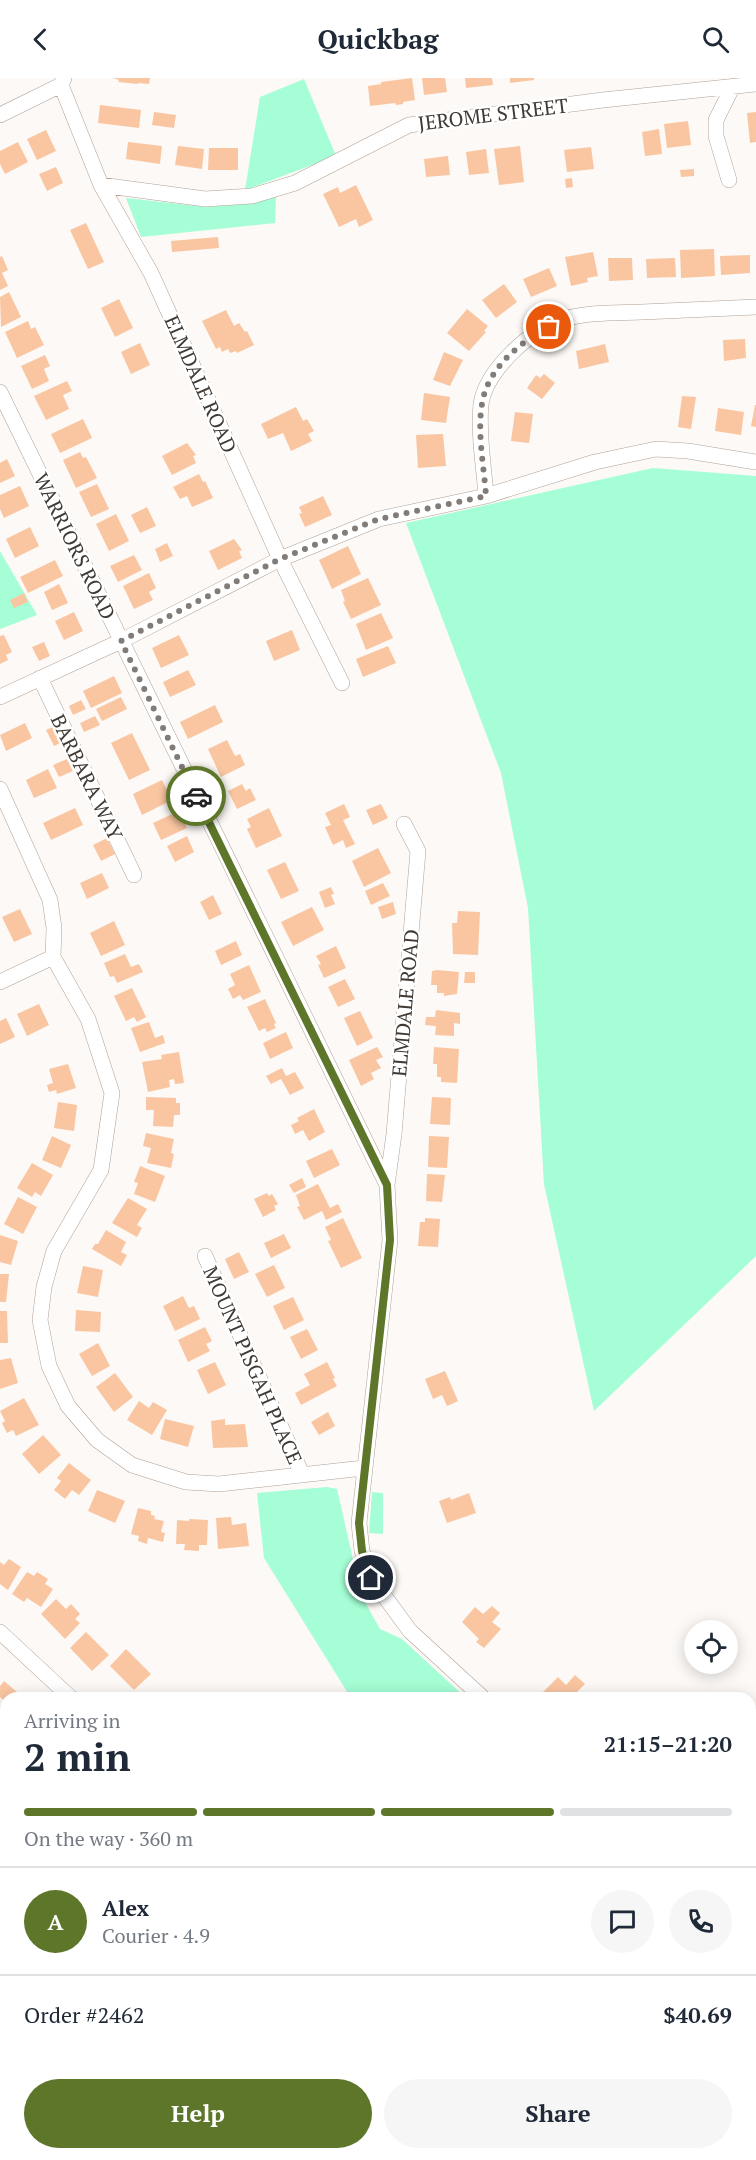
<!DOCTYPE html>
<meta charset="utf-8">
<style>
body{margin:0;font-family:"PT Serif",serif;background:#f6f6f7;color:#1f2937;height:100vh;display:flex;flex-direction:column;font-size:22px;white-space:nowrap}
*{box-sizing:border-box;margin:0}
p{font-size:20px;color:#747a83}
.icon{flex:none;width:33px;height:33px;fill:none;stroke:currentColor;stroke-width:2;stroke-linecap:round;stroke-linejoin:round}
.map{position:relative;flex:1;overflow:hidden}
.sheet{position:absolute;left:0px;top:1614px;width:756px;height:468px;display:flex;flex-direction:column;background:#fff;border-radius:18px 18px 0 0;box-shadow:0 3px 15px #0003}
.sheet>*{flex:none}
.buttons{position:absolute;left:684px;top:1542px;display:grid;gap:12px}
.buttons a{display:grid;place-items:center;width:54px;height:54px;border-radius:50%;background:#fff;box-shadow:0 3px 15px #0003;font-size:30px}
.pin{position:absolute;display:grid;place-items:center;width:51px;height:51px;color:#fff;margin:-26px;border:3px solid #fff;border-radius:50%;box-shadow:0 2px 6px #0007}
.courier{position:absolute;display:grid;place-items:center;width:60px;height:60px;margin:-30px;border:4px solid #5d7629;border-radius:50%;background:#fff;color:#222;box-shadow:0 2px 8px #0007}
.summary em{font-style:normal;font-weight:700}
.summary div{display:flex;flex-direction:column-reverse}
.summary{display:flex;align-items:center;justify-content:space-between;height:102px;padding:0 24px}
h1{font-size:39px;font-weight:700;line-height:45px}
.bar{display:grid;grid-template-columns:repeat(4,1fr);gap:9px 6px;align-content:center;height:72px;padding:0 24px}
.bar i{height:8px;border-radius:4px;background:#e0e1e3}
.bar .active{background:#5d7629}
.bar p{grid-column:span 4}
.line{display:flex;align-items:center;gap:15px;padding:0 24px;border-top:2px solid #e0e1e3}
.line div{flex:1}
.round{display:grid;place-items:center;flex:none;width:63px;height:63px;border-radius:32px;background:#f6f6f7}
.primary-button{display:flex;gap:12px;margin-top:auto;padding:12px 24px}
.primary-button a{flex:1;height:69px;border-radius:36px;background:#5d7629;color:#fff;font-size:24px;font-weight:700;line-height:69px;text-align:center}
.primary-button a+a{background:#f6f6f7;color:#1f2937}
header{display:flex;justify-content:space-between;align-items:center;height:78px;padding:0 24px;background:#fff;font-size:27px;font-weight:700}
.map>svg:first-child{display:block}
</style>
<header><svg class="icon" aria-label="back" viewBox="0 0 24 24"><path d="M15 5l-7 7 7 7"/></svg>Quickbag<svg class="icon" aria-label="search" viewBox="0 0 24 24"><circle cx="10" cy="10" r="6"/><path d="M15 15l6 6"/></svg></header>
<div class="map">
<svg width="756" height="2082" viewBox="0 0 756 2082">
<rect width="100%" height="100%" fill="#fcf9f6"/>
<path fill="#a5fed5" d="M304,1L336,78L245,112L260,19Z
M276,117L275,145L141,159L126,120L206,129L245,126Z
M653,390L756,398V1178L594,1333L544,1106L528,830L501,695L406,445Z
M0,473L37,537L0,551Z
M327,1409L337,1411L361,1517L380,1551L402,1561L466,1620H351L264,1480L257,1415Z
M372,1414L383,1415V1456L369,1455Z"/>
<path fill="#fac6a2" d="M113,0H150L149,6L138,5V6L118,4L119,2Z
M412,0L415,22L403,24V26L396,27L395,25L370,28L368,8L381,6V4Z
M422,0H445L447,14L424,17Z
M465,0H492L493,7L466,10Z
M510,0H534V2L510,5Z
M100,27L141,32L139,50L98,45Z
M154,34L176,37L174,50L152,47Z
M756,34V64L750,65L747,35Z
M688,43L691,67L667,70L664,46Z
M659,51L662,76L645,78L642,54Z
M46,52L56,73L37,82L27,61Z
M18,64L28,84L5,96L0,86V73Z
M128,64L162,68L160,86L126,81Z
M178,68L204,71L202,91L175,87Z
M520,68L524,104L499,107L494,71Z
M591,69L594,91L567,94L564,72Z
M209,70H238V92H208Z
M486,71L489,95L469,97L466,74Z
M448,78L450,97L426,99L424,81Z
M56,89L63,105L47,113L39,96Z
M694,91V98L681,99L680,92Z
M572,100L573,109L566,110L565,101Z
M356,107L373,142L359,149L356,141L339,149L323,116L338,109L340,115Z
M86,145L104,184L88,191L70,152Z
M218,159L219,170L172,174L171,163Z
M714,171L715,198L681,200L680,172Z
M593,174L598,198L587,200L588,204L571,208L565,179Z
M750,177V195L721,197L720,178Z
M2,178L8,192L2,195L8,208L0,212V179Z
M608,180H632L633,202L609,203Z
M675,180L676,199L647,200L646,181Z
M549,190L557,208L531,219L523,201Z
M504,206L517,224L496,240L482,222Z
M9,214L21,239L1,249L0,219Z
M119,221L133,250L115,259L101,230Z
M467,231L488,248L484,253L486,254L469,273L447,255Z
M226,232L234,248L239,245L245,254L247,253L254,267L237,275L236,273L230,275L228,271L222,274L220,269L216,271L202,243Z
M28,243L31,251L35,249L44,267L17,280L5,254Z
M745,261L746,280L724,283L723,262Z
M140,265L150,287L131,296L121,274Z
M605,266L609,284L579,291L576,273Z
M444,274L463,282L450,308L433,302Z
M45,277L50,288L44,291L49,303L32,311L21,288Z
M544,296L555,305L542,321L527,310L536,297L540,300Z
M67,303L72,313L63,317L69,331L46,342L34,318Z
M424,315L450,319L446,345L421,342Z
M682,318L696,319L691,351L678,349Z
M755,327H756V349L751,348Z
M296,329L303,343L307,341L314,353L308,356L312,363L291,373L283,355L268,361L261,346Z
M718,330L744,334L741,357L715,353Z
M515,334L533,336L529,365L511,363Z
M83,341L92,360L60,375L51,356Z
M443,356L446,388L418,390L416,357Z
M187,365L196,377L193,378L196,385L172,397L162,378Z
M80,374L83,380L86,379L97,400L76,410L63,382Z
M7,381L15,398L0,405V385Z
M199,396L203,404L205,403L213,420L192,429L187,418L180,421L173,409Z
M97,406L109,431L91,439L79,414Z
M20,408L29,428L4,440L0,431V417Z
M323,418L332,437L305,449L299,436L302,435L299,429Z
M147,429L156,448L140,455L131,437Z
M116,436L129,463L109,473L96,446Z
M30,449L39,468L15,480L6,461Z
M234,461L242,472L239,473L242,480L218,492L209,473Z
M167,465L173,478L160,484L155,471Z
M348,468L361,496L332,511L319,482Z
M134,477L142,492L118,504L110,488Z
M55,482L63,498L28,515L20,499Z
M149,495L156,510L149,514L153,522L134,531L123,508Z
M368,500L381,527L351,541L343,524L345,523L341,512Z
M59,506L68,525L52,532L44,514Z
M24,515L28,524L14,530L10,522Z
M74,534L83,553L64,562L55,543Z
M381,535L393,560L366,572L356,546Z
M292,552L300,572L274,583L266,563Z
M4,557L12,574L6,577L8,582L0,586V558Z
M179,557L189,577L161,590L152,570Z
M44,564L50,578L39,583L32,569Z
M388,568L396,585L363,599L356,581Z
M188,592L196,607L170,619L163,604Z
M114,598L122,615L91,630L83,613Z
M121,619L127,631L102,643L96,631Z
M81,622L86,631L73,637L69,628Z
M215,627L223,644L188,661L180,644Z
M95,638L100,647L84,654L80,645Z
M25,645L32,660L6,673L0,657Z
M55,648L63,664L54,668L46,652Z
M132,655L150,692L129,702L111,665Z
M227,662L235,678L240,676L245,687L221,699L208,671Z
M67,681L73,693L59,699L53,687Z
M48,691L57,710L34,720L26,702Z
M162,702L172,722L142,737L133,716Z
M242,706L246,713L250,710L256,722L237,731L228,713Z
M344,726L350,739L343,742L355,766L346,770L343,762L333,767L325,749L331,747L325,735Z
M381,726L388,740L373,747L366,732Z
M75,730L83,747L51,762L43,745Z
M269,730L282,758L256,770L247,751L251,749L247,741Z
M179,733L187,750L161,762L153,745Z
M187,758L194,774L175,784L167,768Z
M107,760L115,776L101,783L93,767Z
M378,770L391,795L364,809L352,783Z
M285,784L299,813L281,821L267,792Z
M102,795L109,810L87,821L80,805Z
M383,805L390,818L371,827L365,813Z
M331,809L334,816L331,817L335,826L325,830L319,814Z
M213,817L222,836L209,842L200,824Z
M393,824L396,836L382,841L378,829Z
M312,829L324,852L293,868L281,844Z
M20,831L32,856L14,864L2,839Z
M458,833L480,834L478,877L453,876L452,845H457Z
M114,843L125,867L101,878L90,855Z
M236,863L242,877L221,887L215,873Z
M336,868L346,890L324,900L318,887L321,886L316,878Z
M125,876L131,889L139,886L143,894L117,905L114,898L110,899L104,885Z
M249,887L261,914L243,922L240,917L233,921L228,911L235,907L230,896Z
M437,892L459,894L457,916L444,918V915H437V907H431L432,893Z
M465,894H475V905H464Z
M345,901L355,921L338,929L328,909Z
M132,910L146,939L137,944L134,939L126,943L114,918Z
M265,921L276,945L274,946L276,950L267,954L265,950L259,953L247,929Z
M39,926L49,947L27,958L17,936Z
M436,932L460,935V946L454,945V958L435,957L436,948L425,947L426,939H435Z
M360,933L373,960L357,968L344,940Z
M6,940L15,959L0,966V943Z
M149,944L155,960L163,957L165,965L140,974L131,950Z
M286,954L293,970L270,981L263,965Z
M377,969L383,979L376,982L381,990L371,995L374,1001L361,1008L349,982Z
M434,969L459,971L457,1005L441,1004V999H437V986H433Z
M179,974L184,1005L175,1006L174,1001L169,1002L170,1009L148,1014L142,984L162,981L161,977Z
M68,986L76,1010L57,1016L56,1012L49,1014L47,1007L53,1005L49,991Z
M282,990L286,998L295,994L304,1010L290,1017L281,1001L271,1006L266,998Z
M146,1019L176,1020V1025H180V1037H174L173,1049L153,1048L154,1032H146Z
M432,1019L451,1020L450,1047L430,1046Z
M58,1024L77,1027L74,1053L54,1050Z
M314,1031L325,1054L309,1063L303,1052L295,1056L291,1047L299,1043L297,1040Z
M146,1055L174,1061L171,1075L174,1076L171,1090L147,1085L151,1070L143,1068Z
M52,1058L71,1067L61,1090L42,1082Z
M429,1058L449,1059L447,1090L428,1089Z
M332,1071L340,1087L314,1100L306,1083Z
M32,1085L53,1097L41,1118L35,1114L32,1119L17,1110Z
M140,1088L165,1098L155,1124L134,1116L138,1105L134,1104Z
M427,1096L445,1097L442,1124L426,1123Z
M302,1100L306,1109L294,1115L289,1107Z
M318,1106L330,1130L338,1126L342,1134L326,1142L322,1133L304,1142L297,1129L300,1128L296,1117Z
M267,1115L269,1118L272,1116L278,1126L274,1128L276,1132L263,1139L254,1121Z
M18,1119L37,1129L23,1156L4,1146Z
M128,1120L147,1131L137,1147L142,1150L137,1159L112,1145Z
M343,1140L362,1180L341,1190L328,1163L331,1162L325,1149Z
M425,1140L440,1141L438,1169L418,1168L420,1144H425Z
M106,1152L126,1164L121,1174L127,1177L121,1188L92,1171L95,1166H98Z
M284,1156L291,1170L271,1180L264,1165Z
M0,1157L18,1163L11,1187L0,1184Z
M239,1174L249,1194L234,1201L225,1181Z
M274,1187L285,1210L267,1219L255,1196Z
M83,1188L103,1192L98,1219L77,1215Z
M0,1196H9L6,1224H0Z
M183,1218L189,1230L194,1228L200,1241L175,1253L163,1228Z
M293,1219L304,1242L284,1252L273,1228Z
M76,1232L101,1234L100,1254L75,1253Z
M0,1233H7L8,1265H0Z
M205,1249L212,1263L206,1266L210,1273L188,1284L178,1262Z
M307,1251L318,1272L301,1281L290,1259Z
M98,1265L110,1288L92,1298L79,1276Z
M11,1280L18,1305L0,1311V1282Z
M215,1284L226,1307L208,1316L197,1292Z
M327,1284L335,1300L333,1301L337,1308L301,1327L295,1315L310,1307L304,1296Z
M445,1293L458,1323L447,1328L442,1317L433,1321L425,1301Z
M115,1295L133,1319L114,1334L96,1309Z
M24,1320L39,1347L16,1358L13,1352L7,1355L2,1345L5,1343L0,1333Z
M139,1323L149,1330L153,1324L167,1332L152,1357L127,1342Z
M328,1334L335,1348L319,1357L311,1344Z
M165,1341L194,1348L188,1369L160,1361Z
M225,1341V1347L245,1346L248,1369L213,1370L211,1343Z
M43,1357L61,1377L39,1396L22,1376Z
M69,1385L91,1402L79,1417L72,1412L65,1421L54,1412L61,1403L57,1400Z
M97,1412L125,1423L115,1445L88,1433Z
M469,1415L476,1435L447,1445L439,1423L450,1419L451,1422Z
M138,1430L151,1433V1437L155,1438L154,1441L164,1443L161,1454L165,1455L163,1464L148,1460L147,1466L138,1463L139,1458L131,1456Z
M231,1439L232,1447L246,1445L249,1468L218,1471L216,1440Z
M189,1441L208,1442L207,1467H199V1473L184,1472L185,1466H176L177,1442L189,1443Z
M9,1481L21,1489L8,1512L0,1506V1484L4,1487Z
M27,1494L34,1498L37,1494L48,1501L45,1506L53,1511L41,1529L27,1520L24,1524L12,1516Z
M56,1521L66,1531L71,1526L80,1536L75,1541L80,1545L65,1561L41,1536Z
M492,1528L500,1535L492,1544L501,1551L484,1570L476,1564L479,1561L462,1544L475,1529L483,1536Z
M86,1554L109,1577L92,1593L70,1570Z
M126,1571L151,1596L134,1612L110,1588Z
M575,1597L585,1606L571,1620H549L543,1614L558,1599L566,1607Z
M4,1603L24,1620H6V1624L0,1619V1608Z
M2,1706L6,1710V1716L0,1721V1707Z
M3,1872L6,1875V1904L0,1897V1874Z
M0,2015L6,2021V2036L0,2042Z
M77,2076H97L101,2081L71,2082Z
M155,2076H190L184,2082H161Z
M243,2076H247L256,2082H239Z
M621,2076H652L647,2082H625L620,2077Z"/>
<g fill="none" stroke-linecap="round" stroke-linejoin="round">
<defs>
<path id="street" d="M61,7L101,107L151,195L280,481L342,605
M0,37L61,7L64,0
M729,102L716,58V42L733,8
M101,107L205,121L252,118L295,105L409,47L603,22L756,6
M0,314L387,1107
M486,418C484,389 478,356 481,326C486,292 532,250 564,241C589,234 616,235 642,234C680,232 718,231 756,229
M40,600L134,797
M0,619L121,563L280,481L379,441L486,418L595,384L656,371L688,373L756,384
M0,711L50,822L54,850L53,879
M404,746L418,773L394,1056L387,1107L390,1162L359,1445L362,1473L371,1500L410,1553L483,1620
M53,879L88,941L112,1015L101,1092L54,1173L44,1209L40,1242L49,1288L68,1328L97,1362L132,1387L186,1404L219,1406L364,1390
M0,904L53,879
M205,1178L302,1396
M0,1554L71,1620
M0,1806L6,1814
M750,1862L756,1868
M750,1908H756
M23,2082L28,2076
M213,2082L218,2076
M566,2082L572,2076"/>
</defs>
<use href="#street" stroke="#b1a195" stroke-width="16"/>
<use href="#street" stroke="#fff" stroke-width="15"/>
</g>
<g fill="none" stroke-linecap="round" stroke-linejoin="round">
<path stroke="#827c78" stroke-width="6" stroke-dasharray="0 10.8" d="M196,718L121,563L280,481L359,449L379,441L486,418C484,388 477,355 482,326C487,291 520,264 549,249"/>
<path stroke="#5d7629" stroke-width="8" d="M196,718L387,1107L390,1162L359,1445L362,1473L371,1500"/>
</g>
<g text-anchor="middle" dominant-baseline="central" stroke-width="5" stroke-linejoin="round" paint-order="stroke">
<g font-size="20" fill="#403934" stroke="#fff">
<text transform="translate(493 36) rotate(-7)">JEROME STREET</text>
<text transform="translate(201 306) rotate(66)">ELMDALE ROAD</text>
<text transform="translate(75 468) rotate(64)">WARRIORS ROAD</text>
<text transform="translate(87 699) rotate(64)">BARBARA WAY</text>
<text transform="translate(405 925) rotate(-85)">ELMDALE ROAD</text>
<text transform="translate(253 1287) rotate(66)">MOUNT PISGAH PLACE</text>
</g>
</g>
</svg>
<div class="buttons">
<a><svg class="icon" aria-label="locate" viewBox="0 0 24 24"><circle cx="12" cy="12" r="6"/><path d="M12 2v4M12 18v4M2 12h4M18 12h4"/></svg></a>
</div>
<div class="pin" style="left:549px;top:249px;background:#ea580c"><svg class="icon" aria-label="bag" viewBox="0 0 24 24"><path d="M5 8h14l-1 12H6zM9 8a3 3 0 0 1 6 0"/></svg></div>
<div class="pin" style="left:371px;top:1500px;background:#1f2937"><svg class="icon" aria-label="home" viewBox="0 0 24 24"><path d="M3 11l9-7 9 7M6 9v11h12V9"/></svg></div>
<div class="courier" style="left:196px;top:718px"><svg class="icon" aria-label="car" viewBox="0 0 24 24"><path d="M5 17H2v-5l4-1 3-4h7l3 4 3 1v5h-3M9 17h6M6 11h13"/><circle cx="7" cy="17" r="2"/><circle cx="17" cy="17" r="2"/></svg></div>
<section class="sheet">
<div class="summary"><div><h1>2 min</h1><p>Arriving in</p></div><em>21:15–21:20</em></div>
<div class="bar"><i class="active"></i><i class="active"></i><i class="active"></i><i></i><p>On the way · 360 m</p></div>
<div class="line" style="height:108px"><b class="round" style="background:#5d7629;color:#fff">A</b><div><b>Alex</b><p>Courier · 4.9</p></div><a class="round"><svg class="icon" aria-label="chat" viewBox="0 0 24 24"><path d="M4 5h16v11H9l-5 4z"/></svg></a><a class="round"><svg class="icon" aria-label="phone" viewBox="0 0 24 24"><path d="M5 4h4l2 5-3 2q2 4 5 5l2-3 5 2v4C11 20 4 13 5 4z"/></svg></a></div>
<div class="line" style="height:78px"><div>Order #2462</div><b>$40.69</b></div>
<div class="primary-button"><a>Help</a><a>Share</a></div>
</section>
</div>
